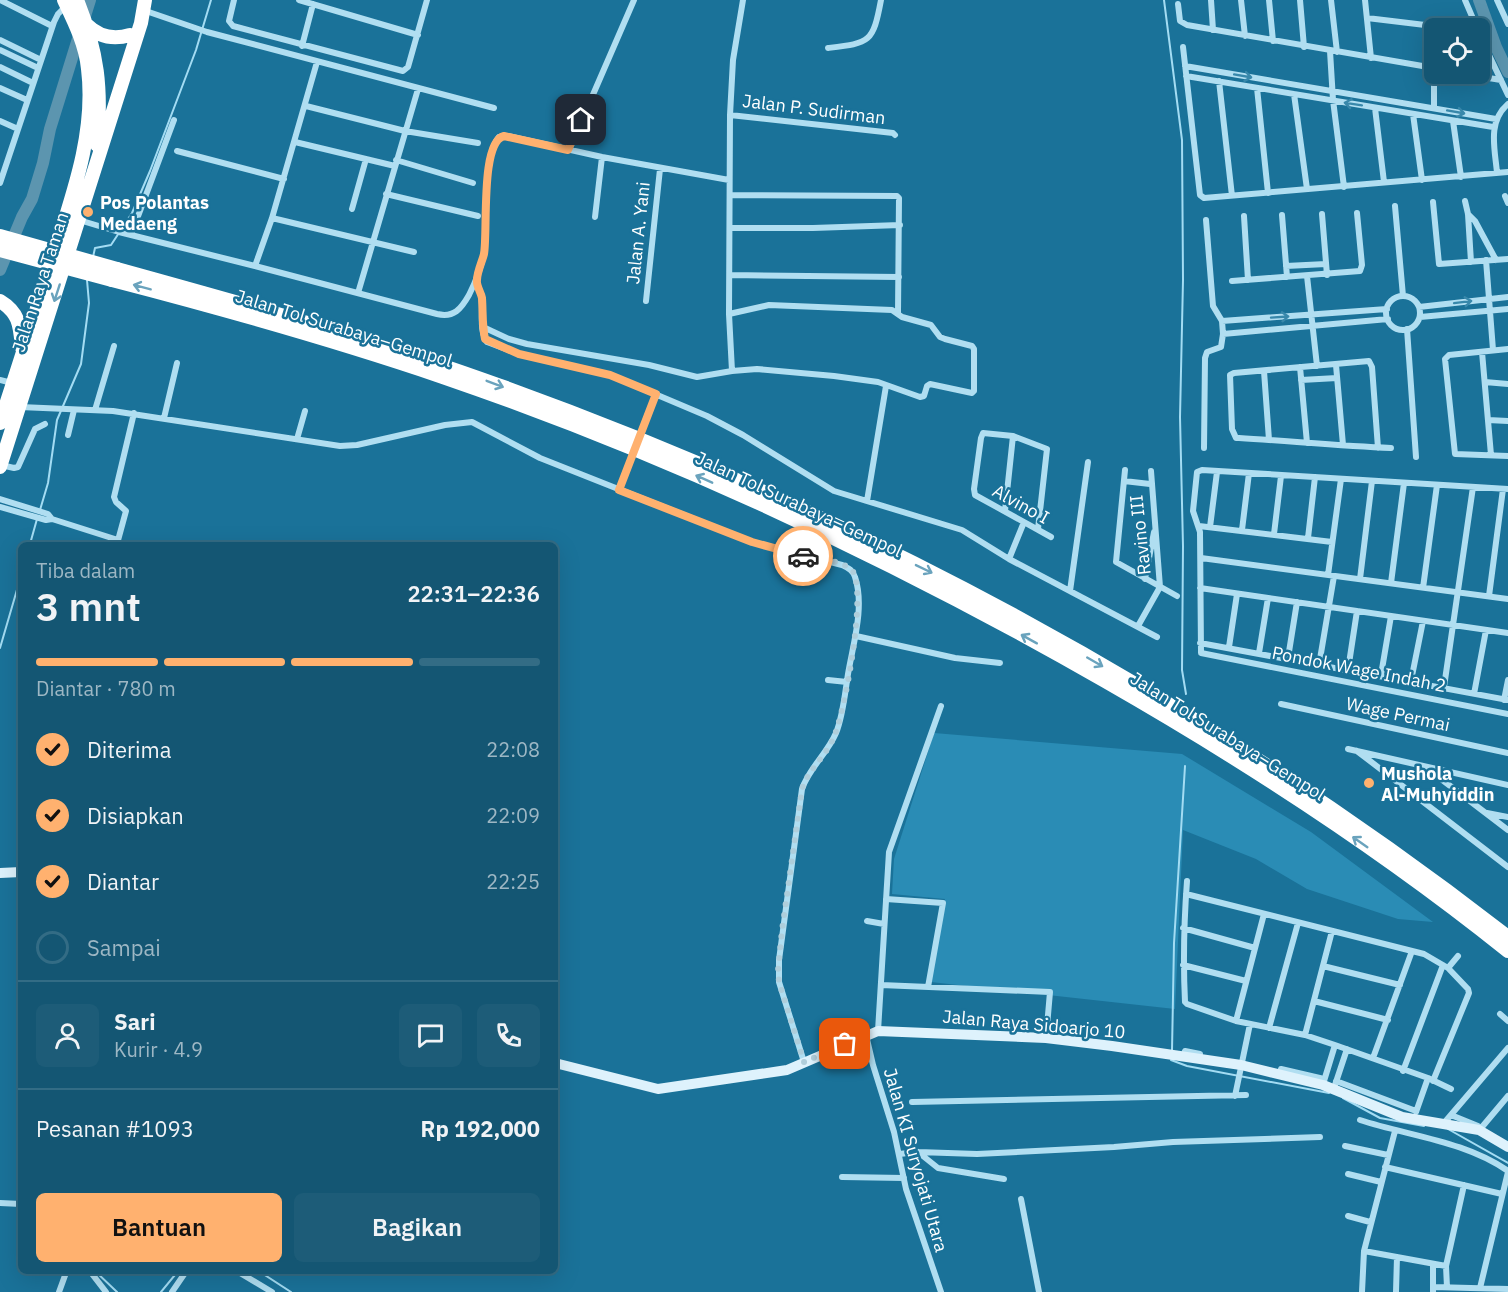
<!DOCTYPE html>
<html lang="id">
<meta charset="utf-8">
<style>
body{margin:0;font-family:"IBM Plex Sans",sans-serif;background:#1d5c78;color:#f1f3f6;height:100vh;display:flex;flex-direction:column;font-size:22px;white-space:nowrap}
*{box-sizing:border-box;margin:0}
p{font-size:20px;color:#9db7c4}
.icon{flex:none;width:33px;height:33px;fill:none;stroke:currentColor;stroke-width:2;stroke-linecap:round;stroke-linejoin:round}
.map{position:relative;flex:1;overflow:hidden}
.side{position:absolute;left:18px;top:542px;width:540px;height:732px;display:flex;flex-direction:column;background:#145673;border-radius:9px;box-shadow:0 6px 24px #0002,0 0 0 2px #336c85}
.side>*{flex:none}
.fabs{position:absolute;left:1424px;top:18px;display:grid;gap:12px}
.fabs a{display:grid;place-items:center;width:66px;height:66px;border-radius:9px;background:#145673;box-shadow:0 6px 24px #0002,0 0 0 2px #336c85;font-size:30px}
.pin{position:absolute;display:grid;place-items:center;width:51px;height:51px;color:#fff;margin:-26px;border-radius:12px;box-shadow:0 3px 9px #0006}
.courier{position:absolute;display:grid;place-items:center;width:60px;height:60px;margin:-30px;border:4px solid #ffb16f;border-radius:50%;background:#fff;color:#222;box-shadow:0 2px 8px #0007}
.summary em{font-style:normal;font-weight:600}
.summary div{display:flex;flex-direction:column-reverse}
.summary{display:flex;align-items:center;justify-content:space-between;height:102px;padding:0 18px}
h1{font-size:39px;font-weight:600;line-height:45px}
.bar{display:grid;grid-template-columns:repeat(4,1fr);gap:9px 6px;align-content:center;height:72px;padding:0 18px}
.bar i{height:8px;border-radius:4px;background:#336c85}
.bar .selected{background:#ffb16f}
.bar p{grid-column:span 4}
.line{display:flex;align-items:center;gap:15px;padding:0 18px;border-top:2px solid #336c85}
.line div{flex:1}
.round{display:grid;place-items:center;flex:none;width:63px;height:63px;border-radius:9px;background:#1d5c78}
ol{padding:0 18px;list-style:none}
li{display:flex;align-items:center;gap:18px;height:66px}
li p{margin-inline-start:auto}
li .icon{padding:6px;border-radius:50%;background:#ffb16f;color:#111;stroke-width:4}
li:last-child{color:#9db7c4}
li i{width:33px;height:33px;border:3px solid #336c85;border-radius:50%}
.button{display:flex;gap:12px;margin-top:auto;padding:12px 18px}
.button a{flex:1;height:69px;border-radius:9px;background:#ffb16f;color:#111;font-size:24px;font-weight:600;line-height:69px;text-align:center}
.button a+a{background:#1d5c78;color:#f1f3f6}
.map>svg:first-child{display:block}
</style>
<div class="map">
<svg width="1508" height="1292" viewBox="0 0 1508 1292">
<rect width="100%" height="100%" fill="#1a7299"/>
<path fill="#2a8cb5" d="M934,733L1182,754L1311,832L1433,922L1398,919L1307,889L1256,859L1183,830L1175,1009L931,982L945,899L892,894L894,859Z"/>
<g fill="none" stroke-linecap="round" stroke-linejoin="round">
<path stroke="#a3dcf3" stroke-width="2" d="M1164,0L1182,140L1183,280L1180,417L1183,546L1182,670L1186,694
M93,257L95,248L111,245L132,213L150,171L196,50L211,0
M40,510L48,483L57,420L81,364L89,303L87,280
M30,544L37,519
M0,648L21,576
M1172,1051L1174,943L1185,766
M1171,1060L1187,1066L1329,1093
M1343,1098L1380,1118L1424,1126
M1448,1129L1508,1163
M94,1270L117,1292
M257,1270L291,1292
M161,1292L179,1270"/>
<path stroke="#5c95af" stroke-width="12" d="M1479,0L1496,47L1508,72
M0,270L22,217L32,199L43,163L50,129L90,0"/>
<path stroke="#b0def1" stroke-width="6" d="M0,0L52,26
M234,0L229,21L233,26L403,71L408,67L427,0
M299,0L418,35
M1211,0L1213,30
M1241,0L1245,36
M1269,0L1273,41
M1300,0L1304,47
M1331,0L1337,52
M1365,0L1371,58
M1465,0L1477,28
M1497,0L1508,24
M1178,4L1180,21L1187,25L1434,68
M143,10L207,32L494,108
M1367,18L1450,28
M1479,34L1508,95
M0,40L41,60
M302,46L313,4
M1183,47L1200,195L1204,198L1508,172
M828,48C870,43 873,43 881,0
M0,50L38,68
M1330,51L1333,100L1344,187
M1185,66L1496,119
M0,67L33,83
M1434,68V108
M1464,74L1501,80
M1186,76L1493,127
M1219,81L1232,196
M0,88L27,100
M1257,88L1268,193
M1294,94L1307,189
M306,106L405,131L478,143
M1375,108L1384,182
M1413,114L1422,180
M730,115L893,133L895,135
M0,121L18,129
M1453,121L1461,177
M295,142L395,166
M569,150L634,0
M177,151L284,179
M396,160L473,183
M1497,173C1495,149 1487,122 1508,104
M0,183L54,22L58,14L66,6
M386,194L478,216
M730,195L897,196L899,198L898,314
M1505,196L1508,203
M1465,201L1468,214L1471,262
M1433,202L1439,264L1508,259
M1395,206L1403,296
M352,209L366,159
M1322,214L1327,275
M1468,214L1475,221L1496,260
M1282,215L1287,277
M1244,216L1248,280
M595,217L602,157
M272,218L414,252
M79,220L119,232L255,266L437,314C454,318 461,309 469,295C476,281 482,267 484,251C488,222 481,159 499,137L508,136L602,157L729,180
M730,228H813L900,225
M131,235L174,120
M1486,260L1493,350
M255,266L272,218L317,62
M1286,266L1326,264
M730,275L899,277
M1307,276L1317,366
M476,281C478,286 480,291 481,296C484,310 478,329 487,342L519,354L610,375L707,416L743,435L834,491L962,530L1009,559L1157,637
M1232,281L1360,271L1362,265L1357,213
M358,293L418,89
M1386 313a17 17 0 1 1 34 0a17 17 0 1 1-34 0Z
M646,301L660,169
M1419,307L1508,297
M1420,317L1508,309
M1222,321L1387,309
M483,327L509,339L527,344L649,365L697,377L732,371L757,369L834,376L878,382L920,397L924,396L927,386L930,384L972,393L974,391V349L972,346L945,339L940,337L931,325L902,317L892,310L769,305L729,314
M1407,329L1416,457
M1223,334L1388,319
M1508,349L1449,355L1445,359L1455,454L1508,456
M1482,352L1491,455
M1336,365L1343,445
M1300,367L1307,443
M732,371L729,314L730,115L733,60L743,0
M1264,371L1269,440
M0,380L12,383
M1301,380L1337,378
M1485,382L1508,384
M20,407L113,411L340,446L357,445L445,425L472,422L540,458L752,542L842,565C848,568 853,570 855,577C865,607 853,644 848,674C845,693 843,716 836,733C827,754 809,768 802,789L779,960V982L804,1062
M95,410L114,346
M164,418L177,363
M646,419L656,394
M1488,420L1508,421
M68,435L74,410
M297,439L305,411
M1204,448L1205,358L1207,352L1221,347L1223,334L1222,321L1213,306L1206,220
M1378,448L1372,367L1369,361L1234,373L1230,375L1232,429L1236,438H1239C1290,441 1340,446 1391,448
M1,465L14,468L18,467L35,429L45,424
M1125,470L1116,562L1177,596
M1124,481L1150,484
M1508,489L1202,470L1197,472L1193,511L1200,532L1201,653L1508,714
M619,490L626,471
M0,499L48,514L52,519
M867,501L886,386
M0,507L46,520L52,519L118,540
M1005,511L1013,436
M1199,526L1332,542
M1210,527L1217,472
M1038,529L1047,449L1013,436L983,433L981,438L974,489L975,495L1051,537
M1242,530L1249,473
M1274,534L1281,476
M1308,538L1315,477
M117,544L126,511L116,502L114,497L134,413
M1201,558L1508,599
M1009,559L1024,522
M1328,575L1341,479
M1145,579L1154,532
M1360,579L1372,481
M1391,583L1404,483
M1200,588L1508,633
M1423,588L1437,485
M1070,591L1088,462
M1489,596L1503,489
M1138,626L1160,587L1151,471
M856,636L955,658L1000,663
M1200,643L1508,700
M1229,647L1237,594
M1259,653L1268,598
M1288,658L1297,602
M1319,665L1334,576
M1348,670L1357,611
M1381,675L1391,616
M828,680L847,682
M1411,681L1423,621
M1444,687L1473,487
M1474,694L1486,630
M1504,700L1508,680
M1281,704L1508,753
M1348,749L1508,785
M1357,751L1508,867
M1428,769L1508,830
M1487,813L1508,817
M1187,881C1184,921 1183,961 1185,1002L1187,1004L1236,1021L1305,1035L1335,1045L1428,1078L1451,1089
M1186,894L1424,954L1448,968L1468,989L1469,993L1433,1081
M886,899L943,903L928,987
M867,921L884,924
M1183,928L1255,948
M1183,965L1246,981
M1323,966L1400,985
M1448,968L1458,956
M881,985L1050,992L1046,1038
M1314,1001L1388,1020
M1500,1014L1508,1021
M1236,1021L1264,914
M1269,1028L1298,923
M878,1031L889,852L941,706
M866,1035L873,1065L894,1132L906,1189L941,1292
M1305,1035L1332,931
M1183,1056L1185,1051L1200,1054
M1373,1058L1412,951
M1281,1069L1324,1079
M1403,1071L1443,965
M1324,1081L1335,1045
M1336,1081L1416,1111
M1335,1085L1347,1049
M1235,1096L1250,1024
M912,1102L1246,1095
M1416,1112L1428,1078
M1451,1115L1478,1126
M1360,1120C1409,1136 1465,1141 1508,1171
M1444,1123L1508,1048
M1482,1127L1508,1096
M1345,1146L1388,1155
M918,1152L938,1168L1004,1179
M899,1154L918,1152L977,1154L1114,1147L1173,1142L1320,1137
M1385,1167L1502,1194
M1348,1174L1381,1182
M842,1177L904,1178
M1021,1199L1039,1292
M0,1203L21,1204
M1348,1216L1370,1222
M1364,1251L1446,1266
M89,1270L106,1292
M235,1270L272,1292
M1433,1287L1508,1289
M1447,1287L1446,1266L1464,1185
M1480,1288L1508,1172
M59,1292L67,1270
M172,1292L187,1270
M1362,1292L1364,1251L1395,1131
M1396,1292L1397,1257
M1433,1292V1264"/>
<path stroke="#def2fc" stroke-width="10" d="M0,873L21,872
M555,1063L658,1089L787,1070L878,1031L1046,1038L1112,1046L1241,1065L1323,1085L1402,1117L1479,1130L1508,1147"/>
<path stroke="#fff" stroke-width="14" d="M77,0C98,52 102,89 97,145
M87,25C99,37 113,40 130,35
M117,269C240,303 363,337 484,380C851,510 1200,698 1508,937
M112,280C224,309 334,340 443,377C673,456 894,560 1105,681C1245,761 1382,850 1508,951
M0,301C20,313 20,327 22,348
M0,423C18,368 36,312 53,257C72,197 96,133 88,69C86,45 74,21 64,0
M0,467L141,23L145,0"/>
<path stroke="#b0def1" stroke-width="6" d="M626,471L646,419"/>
<path stroke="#fff" stroke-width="14" d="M0,236L117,269
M0,250L112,280"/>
</g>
<defs><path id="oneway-shaft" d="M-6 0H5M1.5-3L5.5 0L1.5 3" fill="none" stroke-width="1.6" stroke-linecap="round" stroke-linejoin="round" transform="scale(1.5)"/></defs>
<g stroke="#3888ab">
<use href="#oneway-shaft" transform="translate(1243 76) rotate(10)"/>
<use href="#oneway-shaft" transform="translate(1353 104) rotate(-171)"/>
<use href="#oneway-shaft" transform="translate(1456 112) rotate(10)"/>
<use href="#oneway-shaft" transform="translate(1463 302) rotate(-7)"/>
<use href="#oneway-shaft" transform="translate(1280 317) rotate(-4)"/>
</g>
<g stroke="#6aa3bd">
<use href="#oneway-shaft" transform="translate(142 287) rotate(-165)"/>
<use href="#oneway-shaft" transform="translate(57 293) rotate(108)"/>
<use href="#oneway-shaft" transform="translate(495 384) rotate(21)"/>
<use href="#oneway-shaft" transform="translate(704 479) rotate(-156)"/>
<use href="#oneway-shaft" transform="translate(924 569) rotate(26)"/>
<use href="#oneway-shaft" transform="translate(1029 639) rotate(-151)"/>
<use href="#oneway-shaft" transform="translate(1095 662) rotate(30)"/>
<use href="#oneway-shaft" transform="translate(1360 842) rotate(-145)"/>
</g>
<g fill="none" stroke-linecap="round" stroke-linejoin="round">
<path stroke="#afcedb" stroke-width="6" stroke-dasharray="0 10.8" d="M803,556C816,559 840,560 851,569C869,585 844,717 833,739C825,757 808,770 802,789L782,930L778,970L779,982L804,1062L845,1044"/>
<path stroke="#ffb16f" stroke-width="8" d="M581,120L568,150L504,136C480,142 488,232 484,254C482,262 477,272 477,280C476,286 481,292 482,298C483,312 482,325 485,339L519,354L610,375L656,394L619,490L752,542L803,556"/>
</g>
<g fill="#ffb16f" stroke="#1a7299" stroke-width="2">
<circle cx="88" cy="212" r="6"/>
<circle cx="1369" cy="783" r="6"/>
</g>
<g text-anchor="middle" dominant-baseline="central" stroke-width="5" stroke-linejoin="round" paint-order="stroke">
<g font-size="18" fill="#fff" stroke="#1a7299">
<text transform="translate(814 109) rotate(7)">Jalan P. Sudirman</text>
<text transform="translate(638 233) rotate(-84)">Jalan A. Yani</text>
<text transform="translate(40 282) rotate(-72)">Jalan Raya Taman</text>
<text transform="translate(344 328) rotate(17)">Jalan Tol Surabaya–Gempol</text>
<text transform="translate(799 504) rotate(25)">Jalan Tol Surabaya–Gempol</text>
<text transform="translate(1021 504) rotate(29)">Alvino I</text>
<text transform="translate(1140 535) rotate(-96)">Ravino III</text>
<text transform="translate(1359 669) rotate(11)">Pondok Wage Indah 2</text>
<text transform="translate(1398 714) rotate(12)">Wage Permai</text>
<text transform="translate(1228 736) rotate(32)">Jalan Tol Surabaya–Gempol</text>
<text transform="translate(1034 1024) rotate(5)">Jalan Raya Sidoarjo 10</text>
<text transform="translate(916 1160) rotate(74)">Jalan KI Suryojati Utara</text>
</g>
<g font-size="18" font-weight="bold" fill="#fff" stroke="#1a7299" text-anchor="start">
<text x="100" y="202">Pos Polantas<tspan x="100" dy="21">Medaeng</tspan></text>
<text x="1381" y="773">Mushola<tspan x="1381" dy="21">Al-Muhyiddin</tspan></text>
</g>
</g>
</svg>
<div class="fabs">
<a><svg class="icon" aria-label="locate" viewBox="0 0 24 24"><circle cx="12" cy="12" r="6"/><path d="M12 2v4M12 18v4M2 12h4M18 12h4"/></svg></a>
</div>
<div class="pin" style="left:845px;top:1044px;background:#ea580c"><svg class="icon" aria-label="bag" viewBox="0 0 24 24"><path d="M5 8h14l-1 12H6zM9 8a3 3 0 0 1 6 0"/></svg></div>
<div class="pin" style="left:581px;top:120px;background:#1f2937"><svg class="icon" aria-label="home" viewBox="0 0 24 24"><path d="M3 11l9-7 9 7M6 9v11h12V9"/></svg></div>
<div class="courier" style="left:803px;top:556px"><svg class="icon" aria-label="car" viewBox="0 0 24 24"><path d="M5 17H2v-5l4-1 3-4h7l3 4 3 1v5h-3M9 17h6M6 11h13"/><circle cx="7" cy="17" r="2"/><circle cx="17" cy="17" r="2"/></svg></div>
<section class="side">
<div class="summary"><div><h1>3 mnt</h1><p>Tiba dalam</p></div><em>22:31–22:36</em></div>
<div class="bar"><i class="selected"></i><i class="selected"></i><i class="selected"></i><i></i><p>Diantar · 780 m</p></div>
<ol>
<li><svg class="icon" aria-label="check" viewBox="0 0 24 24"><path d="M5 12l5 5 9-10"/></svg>Diterima<p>22:08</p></li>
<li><svg class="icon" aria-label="check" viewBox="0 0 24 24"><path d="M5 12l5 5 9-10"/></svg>Disiapkan<p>22:09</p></li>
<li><svg class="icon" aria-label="check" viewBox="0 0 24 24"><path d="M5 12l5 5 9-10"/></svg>Diantar<p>22:25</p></li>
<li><i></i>Sampai</li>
</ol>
<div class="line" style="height:108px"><a class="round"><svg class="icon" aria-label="person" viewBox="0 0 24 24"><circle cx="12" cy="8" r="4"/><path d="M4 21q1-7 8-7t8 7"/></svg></a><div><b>Sari</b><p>Kurir · 4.9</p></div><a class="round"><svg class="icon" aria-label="chat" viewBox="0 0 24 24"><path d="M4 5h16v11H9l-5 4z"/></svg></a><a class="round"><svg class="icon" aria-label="phone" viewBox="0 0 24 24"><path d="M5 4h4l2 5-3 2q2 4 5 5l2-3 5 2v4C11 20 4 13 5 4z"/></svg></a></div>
<div class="line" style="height:78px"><div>Pesanan #1093</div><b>Rp 192,000</b></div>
<div class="button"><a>Bantuan</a><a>Bagikan</a></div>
</section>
</div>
